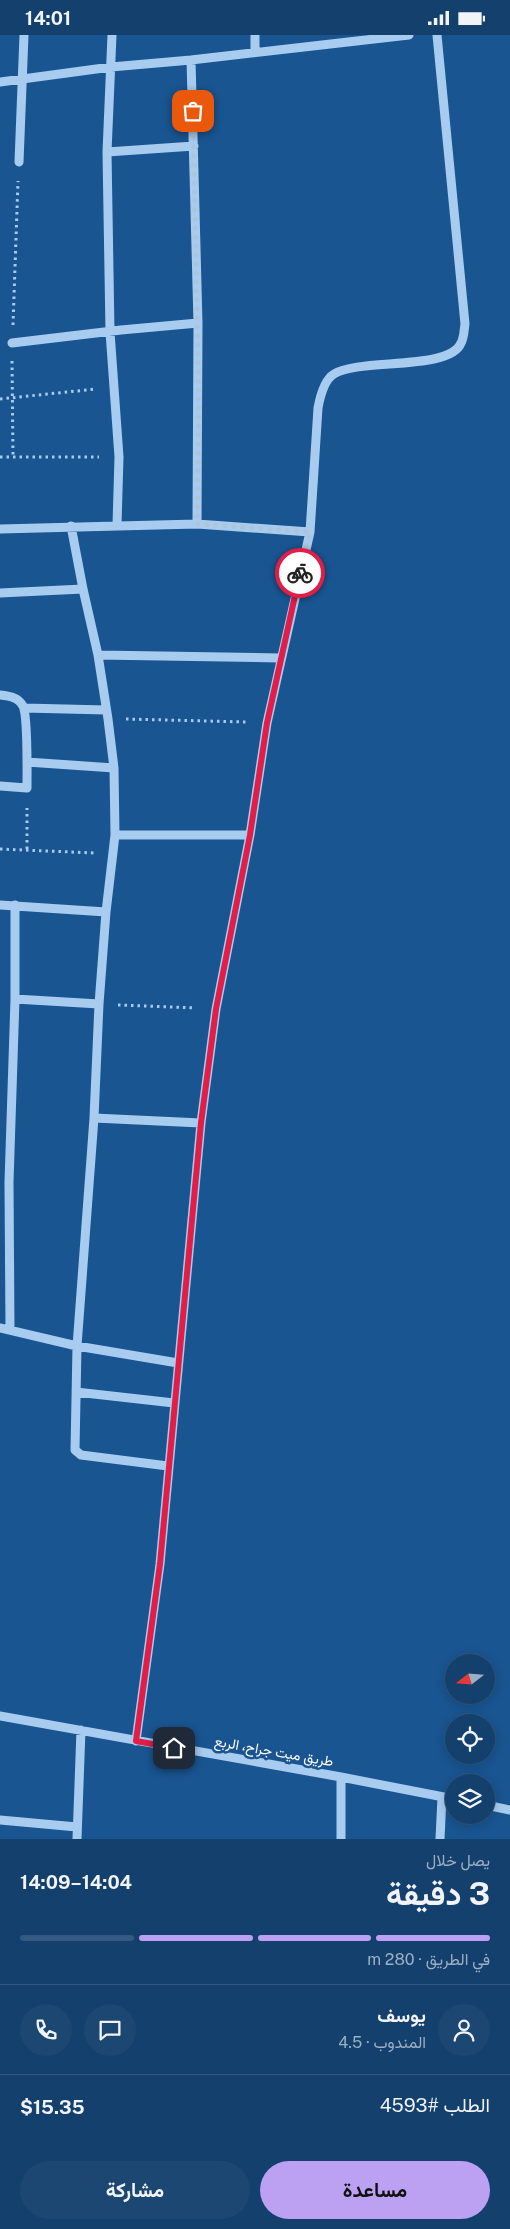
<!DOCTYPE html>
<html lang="ar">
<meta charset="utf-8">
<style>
body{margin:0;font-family:"Public Sans",Vazirmatn,sans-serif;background:#1c4772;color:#f1f3f6;direction:rtl;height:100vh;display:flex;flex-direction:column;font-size:19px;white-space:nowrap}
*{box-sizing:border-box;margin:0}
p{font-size:16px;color:#9dafc2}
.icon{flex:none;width:28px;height:28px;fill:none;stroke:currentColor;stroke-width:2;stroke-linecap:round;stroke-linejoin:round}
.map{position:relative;height:1804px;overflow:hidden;direction:ltr}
.side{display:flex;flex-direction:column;background:#13406d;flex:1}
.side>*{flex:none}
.needle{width:32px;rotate:253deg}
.controls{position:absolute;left:445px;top:1619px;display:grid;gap:10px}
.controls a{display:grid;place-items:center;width:50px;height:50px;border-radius:50%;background:#13406d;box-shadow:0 2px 12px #0003,0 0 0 1px #325980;font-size:25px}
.pin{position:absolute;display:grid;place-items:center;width:42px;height:42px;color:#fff;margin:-21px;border-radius:10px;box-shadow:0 2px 8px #0006}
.courier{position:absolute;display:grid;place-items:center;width:50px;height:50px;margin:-25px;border:4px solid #e11d48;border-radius:50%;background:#fff;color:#222;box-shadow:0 1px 6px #0007}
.summary em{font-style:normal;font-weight:700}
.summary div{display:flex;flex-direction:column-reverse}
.summary{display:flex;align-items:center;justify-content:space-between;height:85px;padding:0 20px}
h1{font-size:32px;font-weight:700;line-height:38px}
.bar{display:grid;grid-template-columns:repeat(4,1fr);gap:8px 5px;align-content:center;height:60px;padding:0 20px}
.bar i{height:6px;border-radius:4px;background:#325980}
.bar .selected{background:#bca0f2}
.bar p{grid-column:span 4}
.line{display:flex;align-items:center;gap:12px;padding:0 20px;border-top:1px solid #325980}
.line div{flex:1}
.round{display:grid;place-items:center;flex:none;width:52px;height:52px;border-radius:26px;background:#1c4772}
.button{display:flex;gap:10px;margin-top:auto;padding:10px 20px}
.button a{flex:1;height:58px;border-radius:30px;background:#bca0f2;color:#111;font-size:20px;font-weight:700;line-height:58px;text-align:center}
.button a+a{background:#1c4772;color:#f1f3f6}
.status{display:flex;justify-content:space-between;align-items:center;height:35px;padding:0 25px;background:#13406d;direction:ltr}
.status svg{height:14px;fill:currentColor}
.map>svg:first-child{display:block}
</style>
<div class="status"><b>14:01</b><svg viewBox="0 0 49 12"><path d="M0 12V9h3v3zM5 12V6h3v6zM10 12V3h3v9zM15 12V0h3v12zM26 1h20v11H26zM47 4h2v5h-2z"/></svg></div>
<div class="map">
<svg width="510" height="1804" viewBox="0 0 510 1804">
<rect width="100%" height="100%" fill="#195591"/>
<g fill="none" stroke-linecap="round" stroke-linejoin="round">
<path stroke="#a8ccef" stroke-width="3" stroke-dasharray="2.5 4" stroke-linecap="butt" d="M13,290L18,146
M12,326L13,421
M0,364L96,354
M0,422H99
M126,684L247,687
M0,814L94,818
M27,814V773
M118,970L196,973"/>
<path stroke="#a8ccef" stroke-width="9" d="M112,0L107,117L110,297L119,422L117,490
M255,17V0
M191,25L198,288L197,489
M0,47L111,32L191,25L409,0
M107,117L194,111
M19,127L24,0
M12,308L121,295L198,288
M71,491L83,554L98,620L108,684L114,733L115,800L106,877L99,969L94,1083L77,1311L75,1415L81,1420L168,1431
M0,494L197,489L310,497
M0,558L83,554
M98,620L280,623
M0,660C9,661 18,662 23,671C28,681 27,738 27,753L0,751
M24,673L106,675
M27,727L114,733
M115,800H250
M0,870L106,877
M15,964L99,969
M94,1083L201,1088
M0,1293L77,1311L178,1328
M10,1295L9,1147L15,964V870
M76,1357L174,1368
M0,1681L341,1742L454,1764
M136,1706L160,1529L201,1088L216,974L250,800L267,688L310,497L318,373C320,362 324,345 334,339C359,323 450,336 461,308C464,303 464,295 465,289L437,0
M341,1742V1804
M486,1770L510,1775
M0,1785L77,1792
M77,1804L81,1695
M440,1804L442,1762"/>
</g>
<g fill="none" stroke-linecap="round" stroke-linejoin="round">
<path stroke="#aec4d8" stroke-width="5" stroke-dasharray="0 9" d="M193,76L199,374L197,489L310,497L300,538"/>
<path stroke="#e11d48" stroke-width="6" d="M174,1713L136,1706L160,1529L201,1088L216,974L250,800L267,688L300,538"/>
</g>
<g text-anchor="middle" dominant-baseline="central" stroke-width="5" stroke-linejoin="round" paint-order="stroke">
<g font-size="14" fill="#fff" stroke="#195591">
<text transform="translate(274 1716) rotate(10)">طريق ميت جراح، الربع</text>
</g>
</g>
</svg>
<div class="controls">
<a><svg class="needle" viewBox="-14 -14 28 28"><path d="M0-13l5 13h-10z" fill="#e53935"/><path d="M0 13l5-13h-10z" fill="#9dafc2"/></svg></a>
<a><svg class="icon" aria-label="locate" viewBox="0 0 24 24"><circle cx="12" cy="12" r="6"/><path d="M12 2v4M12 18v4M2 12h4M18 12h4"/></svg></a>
<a><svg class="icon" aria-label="layers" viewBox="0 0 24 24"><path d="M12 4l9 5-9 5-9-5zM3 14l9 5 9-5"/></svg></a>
</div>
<div class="pin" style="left:193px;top:76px;background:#ea580c"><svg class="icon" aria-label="bag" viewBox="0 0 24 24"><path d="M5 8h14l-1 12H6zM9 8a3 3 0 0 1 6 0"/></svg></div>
<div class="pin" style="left:174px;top:1713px;background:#1f2937"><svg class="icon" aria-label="home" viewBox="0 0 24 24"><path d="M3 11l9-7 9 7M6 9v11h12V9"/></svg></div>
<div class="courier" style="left:300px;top:538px"><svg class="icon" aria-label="bike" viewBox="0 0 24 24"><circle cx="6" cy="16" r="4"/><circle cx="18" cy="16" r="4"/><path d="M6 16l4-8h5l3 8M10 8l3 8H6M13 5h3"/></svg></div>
</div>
<section class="side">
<div class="summary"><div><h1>3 دقيقة</h1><p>يصل خلال</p></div><em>14:04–14:09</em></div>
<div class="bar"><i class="selected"></i><i class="selected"></i><i class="selected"></i><i></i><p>في الطريق · 280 m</p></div>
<div class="line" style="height:90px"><a class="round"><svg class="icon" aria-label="person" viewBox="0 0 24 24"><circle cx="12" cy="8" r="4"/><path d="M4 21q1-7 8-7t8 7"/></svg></a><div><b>يوسف</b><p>المندوب · 4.5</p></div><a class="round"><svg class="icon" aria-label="chat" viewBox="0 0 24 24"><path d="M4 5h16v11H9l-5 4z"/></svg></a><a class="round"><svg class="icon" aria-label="phone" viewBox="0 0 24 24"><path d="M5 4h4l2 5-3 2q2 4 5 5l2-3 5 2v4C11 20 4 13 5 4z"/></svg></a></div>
<div class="line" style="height:65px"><div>الطلب #4593</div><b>$15.35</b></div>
<div class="button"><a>مساعدة</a><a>مشاركة</a></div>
</section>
